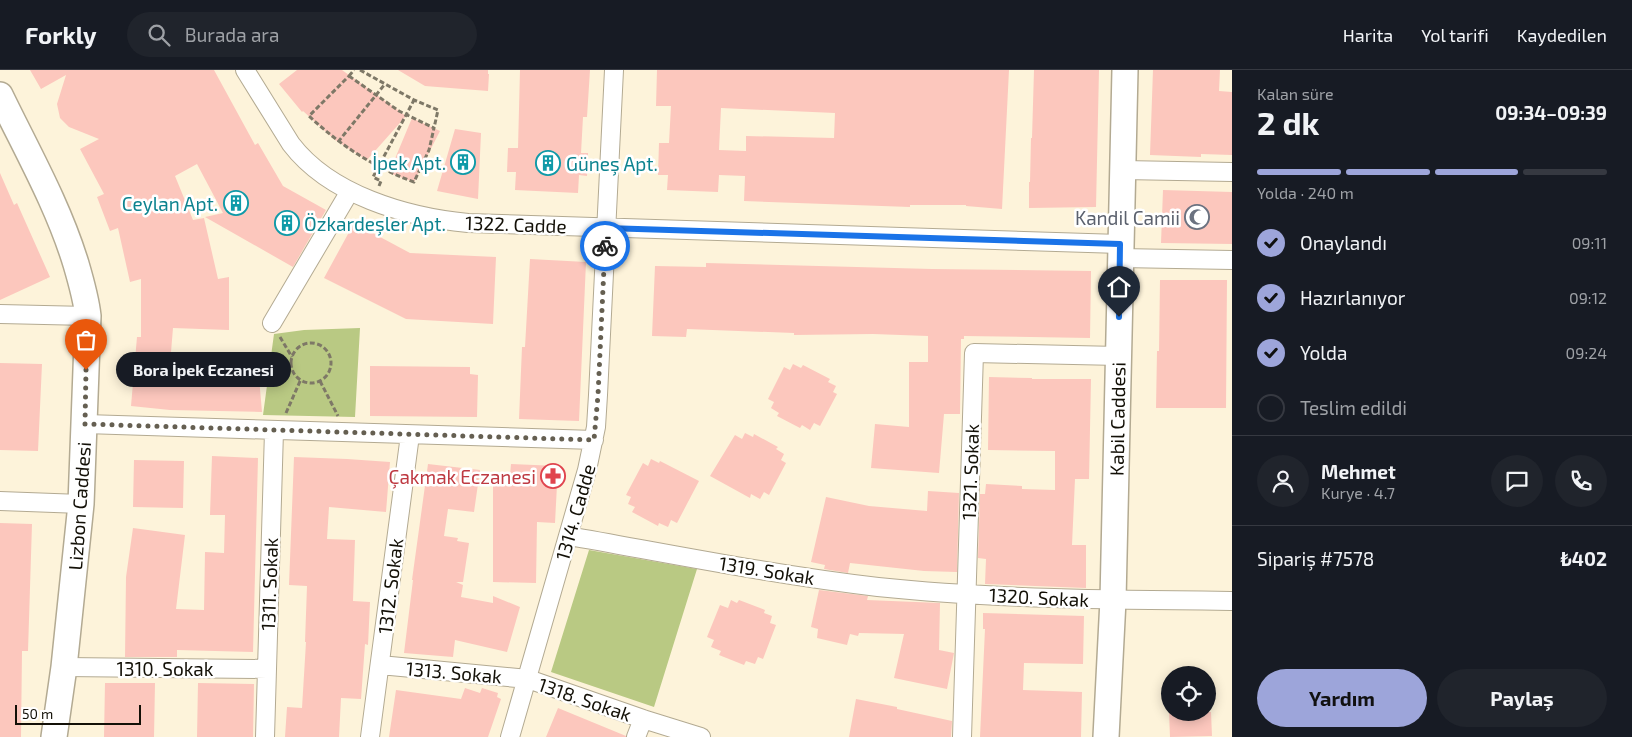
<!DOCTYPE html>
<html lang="tr">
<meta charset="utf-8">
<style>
body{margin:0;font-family:"Exo 2",sans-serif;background:#20242c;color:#f1f3f6;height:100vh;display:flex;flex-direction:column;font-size:19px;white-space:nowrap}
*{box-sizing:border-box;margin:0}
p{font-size:16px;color:#9ea1a6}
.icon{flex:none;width:28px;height:28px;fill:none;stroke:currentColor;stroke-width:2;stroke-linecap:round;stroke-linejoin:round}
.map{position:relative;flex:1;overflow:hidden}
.side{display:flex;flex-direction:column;background:#171b24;width:400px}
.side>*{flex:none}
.tools{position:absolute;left:1161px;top:596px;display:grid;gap:10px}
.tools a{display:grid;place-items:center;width:55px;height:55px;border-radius:50%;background:#171b24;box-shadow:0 2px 12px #0003;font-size:25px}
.scale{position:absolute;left:15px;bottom:12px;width:126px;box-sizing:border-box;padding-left:5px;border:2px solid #131007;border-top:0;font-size:14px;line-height:18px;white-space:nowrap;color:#131007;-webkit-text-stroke:4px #fff;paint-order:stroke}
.pin{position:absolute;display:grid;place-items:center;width:42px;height:42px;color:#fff;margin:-51px -21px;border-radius:50% 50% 50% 0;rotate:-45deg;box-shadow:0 0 5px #0007}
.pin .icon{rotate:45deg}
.courier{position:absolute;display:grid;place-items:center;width:50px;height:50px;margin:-25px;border:4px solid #1a73e8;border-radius:50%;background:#fff;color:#222;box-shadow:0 1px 6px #0007}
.bubble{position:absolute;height:35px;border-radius:18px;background:#171b24;box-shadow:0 2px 12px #0003;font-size:16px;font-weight:700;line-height:35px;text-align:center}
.head em{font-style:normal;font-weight:700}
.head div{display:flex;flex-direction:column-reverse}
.head{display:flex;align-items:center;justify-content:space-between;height:85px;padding:0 25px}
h1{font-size:32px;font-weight:700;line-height:38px}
.bar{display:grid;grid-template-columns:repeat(4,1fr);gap:8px 5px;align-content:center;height:60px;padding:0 25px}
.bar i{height:6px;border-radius:4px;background:#363941}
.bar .selected{background:#9da5da}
.bar p{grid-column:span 4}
.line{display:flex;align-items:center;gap:12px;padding:0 25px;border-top:1px solid #363941}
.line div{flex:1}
.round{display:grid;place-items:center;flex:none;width:52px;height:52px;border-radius:26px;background:#20242c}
ol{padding:0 25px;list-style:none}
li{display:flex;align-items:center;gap:15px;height:55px}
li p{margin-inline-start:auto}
li .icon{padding:5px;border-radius:50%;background:#9da5da;color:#111;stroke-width:4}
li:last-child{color:#9ea1a6}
li i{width:28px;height:28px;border:2px solid #363941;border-radius:50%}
.cta{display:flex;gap:10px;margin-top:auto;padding:10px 25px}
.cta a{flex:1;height:58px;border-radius:30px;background:#9da5da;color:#111;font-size:20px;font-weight:700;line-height:58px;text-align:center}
.cta a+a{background:#20242c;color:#f1f3f6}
header{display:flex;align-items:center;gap:30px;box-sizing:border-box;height:70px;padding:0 25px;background:#171b24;border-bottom:1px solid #363941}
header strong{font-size:24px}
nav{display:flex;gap:28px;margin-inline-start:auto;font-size:18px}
.search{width:350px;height:45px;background:#20242c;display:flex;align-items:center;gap:12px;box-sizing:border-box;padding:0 18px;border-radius:28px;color:#9ea1a6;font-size:19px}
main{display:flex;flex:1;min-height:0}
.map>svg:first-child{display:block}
</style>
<header>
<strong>Forkly</strong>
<div class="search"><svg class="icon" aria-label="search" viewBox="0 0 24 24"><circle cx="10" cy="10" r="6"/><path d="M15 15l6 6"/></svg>Burada ara</div>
<nav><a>Harita</a><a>Yol tarifi</a><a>Kaydedilen</a></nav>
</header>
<main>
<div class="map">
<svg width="1232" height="667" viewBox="0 0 1232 667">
<rect width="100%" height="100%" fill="#fdf3da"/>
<path fill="#b9c983" d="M360,258L355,347L263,345L274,264L304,260Z
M589,480L697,499L654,637L551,602Z"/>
<path fill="#fcc7bd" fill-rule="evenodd" d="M30,0H214L255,75L258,73L283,116L326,140L293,197L205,147L223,143L197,94L175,106L193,150L204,148L218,209L229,207V260L173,258L170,294L258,296L262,342L170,340L131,336L137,267H141V209L130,212L118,158L110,161L97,127L104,124L80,79L99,69L69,57L60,48L57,34L66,5L41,19Z
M297,0H342L406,46L367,90L335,70L303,41L302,42L279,14Z
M398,0H488V4H489L488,21L425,16Z
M520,0H590L587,47H583L581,83H588L587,106L579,105L578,123L515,120L516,102H507L508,78H518Z
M657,0H1009L1002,139L966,136V135H910V137L744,131L745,106L719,105L718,122L667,120L668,105H658L659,73H669L671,36H656ZM721,38L835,43L834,68L746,66V81L719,80Z
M1034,0H1099L1096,137L1029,138V112H1030L1031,68H1032Z
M1153,0H1220L1219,21L1232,22V85L1201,84V87L1150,85Z
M412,48L440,61L414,112L389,103Z
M455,59L481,63L478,129L437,121Z
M0,103L14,135L17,133L50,207L0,230Z
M1163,120L1232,122V174L1161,173Z
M354,153L410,183L496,187L493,254L406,249L324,208Z
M530,189L586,192L579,351L519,349L522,277H525Z
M706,193L932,199L1091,201L1090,268L964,266V269H961L960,344H944L939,403L871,398L875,354L909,357V292H928V266L873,264L794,265V263L687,259L686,267L652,266L655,196L706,197Z
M1160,210H1227L1226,338H1156L1157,281H1159Z
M0,293L42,294L38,381L0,380Z
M793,294L801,298L803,295L830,309L828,312L836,316L833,322L837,324L820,356L814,353L810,360L802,355L800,358L777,346L779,343L771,338L774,332L768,329L784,297L790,300Z
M370,296L470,297V304L478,305L477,347L370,346Z
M989,307L1032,308V309H1091L1089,409H1075L1072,475H1086V518L985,514L986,489L978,488L980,424H985L986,414L1022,416V419L1055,420V381L988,380Z
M745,363L753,367L754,364L778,377L776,379L784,384L781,390L786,393L769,425L764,422L760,429L751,424L750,428L710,406L735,365L742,369Z
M212,386L258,388L253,582L177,580V587H125L126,507L133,458L185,465L176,539L204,540L205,482L224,483L225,445H210Z
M294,387L347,389L390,392L386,442L329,437L327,469L355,470L353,531L370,532L368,575L365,574L361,629L341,628L339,667H285L287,637L302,638L306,572H305L307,516L289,515Z
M651,389L659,393L660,391L699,411L677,453L671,450L668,457L659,453L658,456L632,442L635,437L628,434L631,427L626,425L643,393L648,396Z
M134,390L184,391L183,438L133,437Z
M428,394L480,400L474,442L448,439L444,466L458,468L457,471L469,473L463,512H456L463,515L461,527L493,533V526L520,537L507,582L455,570L453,587L404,583L413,510H412Z
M511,394L558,396L555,453L537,452L536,513L493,512V402L510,405Z
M928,421L959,423L957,502L924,501L850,493L848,503L824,499L825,495L811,492L826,427L869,436L927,441Z
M0,453L32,454L28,581H22L21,667H0Z
M819,520L868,526L867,530L940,533L939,580L954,583L947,619L894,608L904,564L859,563L858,566L850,564L847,575L817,568L818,559L811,557Z
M731,530L737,533L739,530L765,540L764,543L772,546L770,553L776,555L763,589L758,587L755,594L746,591L744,595L719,585L721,581L711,577L714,570L707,567L720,535L728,538Z
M983,543L1084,546L1083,594L1024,593L1023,620L1082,622L1081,667H980L985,559H983Z
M105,613H155L154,667H104Z
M198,613L254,614L253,667H197Z
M465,618L480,623L482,618L498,623L497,627L501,629L488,667H389L396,620L461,629Z
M856,629L897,637V639L952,651L951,667H849Z
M558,638L626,666V667H546Z
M1169,642H1211L1212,666L1170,667Z"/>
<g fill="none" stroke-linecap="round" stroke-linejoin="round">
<defs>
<path id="street" d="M245,0L291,74C330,125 406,147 468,153L1120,174
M1123,100L1232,102
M1120,188L1232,190
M0,244L88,246
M272,253L350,121
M85,354L594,370
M0,431L81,434
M569,466C671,484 774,505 878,517C994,529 1115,530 1232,531
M380,595L528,609L643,649L701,667
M64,597L267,599
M265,667L274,361
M370,667L410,365
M510,667L587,400L596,357L598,325L614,0
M636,667L643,649
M962,667L974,283L1119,286"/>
<path id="secondary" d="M0,25C27,81 58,135 76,194C81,211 86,228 88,246L81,434L64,597L54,667
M1106,667L1113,530L1125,0"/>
</defs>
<use href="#street" stroke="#b3aa92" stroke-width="20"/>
<use href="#secondary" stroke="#b3aa92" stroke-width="28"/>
<path stroke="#7e7867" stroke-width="3" stroke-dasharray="5 2.5" stroke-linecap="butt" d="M360,0L414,30L438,40L434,58
M349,6L399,41L434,58L429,80L414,112C373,97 340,75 309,46Z
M349,6L354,0
M338,72L385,14
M379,116L381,111L373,107L414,30
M280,267L292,287
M291 293a20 20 0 1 1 40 0a20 20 0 1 1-40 0Z
M320,311L338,346
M286,343L301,309"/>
<use href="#street" stroke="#fff" stroke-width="18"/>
<use href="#secondary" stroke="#fff" stroke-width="25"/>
</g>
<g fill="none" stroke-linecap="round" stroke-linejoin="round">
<path stroke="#655f51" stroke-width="5" stroke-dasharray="0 9" d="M86,300L85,354L594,370L598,325L605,176"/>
<path stroke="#1a73e8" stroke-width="6" d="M605,176L606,158L1120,174L1119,247"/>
</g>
<defs>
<symbol id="building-ring" viewBox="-11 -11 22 22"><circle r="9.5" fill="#fff" stroke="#0f9aa8" stroke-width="1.5"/><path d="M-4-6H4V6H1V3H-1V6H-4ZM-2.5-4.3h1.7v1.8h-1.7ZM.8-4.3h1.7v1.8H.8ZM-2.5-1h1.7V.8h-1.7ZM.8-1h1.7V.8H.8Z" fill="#0f9aa8"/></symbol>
<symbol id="mosque-ring" viewBox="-11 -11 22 22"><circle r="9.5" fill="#fff" stroke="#6b7280" stroke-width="1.5"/><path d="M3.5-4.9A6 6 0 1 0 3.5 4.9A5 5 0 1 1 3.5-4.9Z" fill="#6b7280"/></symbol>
<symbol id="pharmacy-ring" viewBox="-11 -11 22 22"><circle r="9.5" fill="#fff" stroke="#e0444e" stroke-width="1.5"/><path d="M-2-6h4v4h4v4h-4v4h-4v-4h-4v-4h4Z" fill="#e0444e"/></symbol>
</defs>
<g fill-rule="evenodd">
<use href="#building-ring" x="449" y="78" width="28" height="28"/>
<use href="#building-ring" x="534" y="79" width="28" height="28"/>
<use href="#building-ring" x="222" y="119" width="28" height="28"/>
<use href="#mosque-ring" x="1183" y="133" width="28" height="28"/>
<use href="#building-ring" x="273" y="139" width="28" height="28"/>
<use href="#pharmacy-ring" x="539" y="392" width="28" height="28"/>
</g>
<g text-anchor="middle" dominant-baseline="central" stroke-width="5" stroke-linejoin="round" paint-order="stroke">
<g font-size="19" fill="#0d838f" stroke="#fff" text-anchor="end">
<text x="446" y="92">İpek Apt.</text>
<text x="566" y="93" text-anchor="start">Güneş Apt.</text>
<text x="218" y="133">Ceylan Apt.</text>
<text x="304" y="153" text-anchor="start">Özkardeşler Apt.</text>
</g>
<g font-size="19" fill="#5b616d" stroke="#fff" text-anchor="end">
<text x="1180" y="147">Kandil Camii</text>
</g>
<g font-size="19" fill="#131007" stroke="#fff">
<text transform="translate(516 154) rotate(2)">1322. Cadde</text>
<text transform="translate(1117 349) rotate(-89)">Kabil Caddesi</text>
<text transform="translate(970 402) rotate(-88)">1321. Sokak</text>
<text transform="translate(79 436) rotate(-86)">Lizbon Caddesi</text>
<text transform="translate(575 442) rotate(-74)">1314. Cadde</text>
<text transform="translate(767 500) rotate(9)">1319. Sokak</text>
<text transform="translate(269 514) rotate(-88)">1311. Sokak</text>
<text transform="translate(390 516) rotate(-83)">1312. Sokak</text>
<text transform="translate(1039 527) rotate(3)">1320. Sokak</text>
<text x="165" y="598">1310. Sokak</text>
<text transform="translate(454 602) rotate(5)">1313. Sokak</text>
<text transform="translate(585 629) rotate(19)">1318. Sokak</text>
</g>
<g font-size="19" fill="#be3a42" stroke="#fff" text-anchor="end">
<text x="536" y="406">Çakmak Eczanesi</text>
</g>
</g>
</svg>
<div class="tools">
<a><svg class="icon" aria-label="locate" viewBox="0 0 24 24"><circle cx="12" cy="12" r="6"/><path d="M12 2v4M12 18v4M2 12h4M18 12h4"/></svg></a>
</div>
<div class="scale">50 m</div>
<div class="pin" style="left:86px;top:300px;background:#ea580c"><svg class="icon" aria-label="bag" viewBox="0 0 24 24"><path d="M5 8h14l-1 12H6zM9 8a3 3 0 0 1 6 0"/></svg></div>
<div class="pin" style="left:1119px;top:247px;background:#1f2937"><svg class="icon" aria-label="home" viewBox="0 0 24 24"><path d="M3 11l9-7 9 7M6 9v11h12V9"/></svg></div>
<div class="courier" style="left:605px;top:176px"><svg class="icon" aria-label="bike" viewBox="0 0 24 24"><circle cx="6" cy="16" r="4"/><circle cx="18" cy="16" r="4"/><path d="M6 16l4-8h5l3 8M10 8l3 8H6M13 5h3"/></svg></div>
<div class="bubble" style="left:116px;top:282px;width:175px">Bora İpek Eczanesi</div>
</div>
<section class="side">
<div class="head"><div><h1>2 dk</h1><p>Kalan süre</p></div><em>09:34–09:39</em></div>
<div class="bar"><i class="selected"></i><i class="selected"></i><i class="selected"></i><i></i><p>Yolda · 240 m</p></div>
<ol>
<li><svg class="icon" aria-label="check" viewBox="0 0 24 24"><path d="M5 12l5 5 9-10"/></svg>Onaylandı<p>09:11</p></li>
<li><svg class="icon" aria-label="check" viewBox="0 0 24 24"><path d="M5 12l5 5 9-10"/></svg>Hazırlanıyor<p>09:12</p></li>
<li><svg class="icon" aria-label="check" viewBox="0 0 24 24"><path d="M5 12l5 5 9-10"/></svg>Yolda<p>09:24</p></li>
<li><i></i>Teslim edildi</li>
</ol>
<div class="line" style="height:90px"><a class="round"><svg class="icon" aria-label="person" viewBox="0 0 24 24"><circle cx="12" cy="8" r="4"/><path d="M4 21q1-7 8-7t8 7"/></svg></a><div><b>Mehmet</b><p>Kurye · 4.7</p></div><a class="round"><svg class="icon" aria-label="chat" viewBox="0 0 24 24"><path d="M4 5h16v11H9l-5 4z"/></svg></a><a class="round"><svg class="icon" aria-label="phone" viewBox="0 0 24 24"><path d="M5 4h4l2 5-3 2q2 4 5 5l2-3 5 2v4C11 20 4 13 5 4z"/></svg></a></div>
<div class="line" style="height:65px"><div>Sipariş #7578</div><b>₺402</b></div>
<div class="cta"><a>Yardım</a><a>Paylaş</a></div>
</section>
</main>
